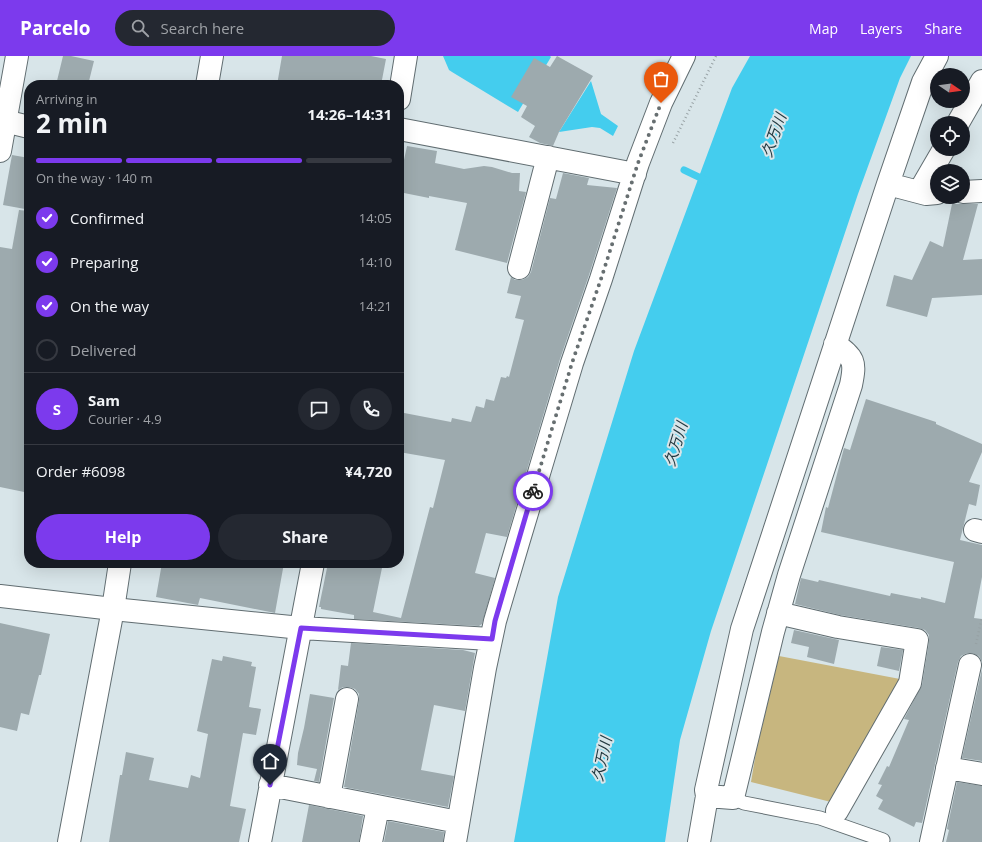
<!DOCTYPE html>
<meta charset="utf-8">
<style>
body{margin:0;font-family:"Open Sans","Noto Sans JP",sans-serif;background:#242831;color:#f1f3f6;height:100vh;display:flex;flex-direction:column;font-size:15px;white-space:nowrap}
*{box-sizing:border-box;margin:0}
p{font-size:13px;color:#9ea1a6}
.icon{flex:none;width:22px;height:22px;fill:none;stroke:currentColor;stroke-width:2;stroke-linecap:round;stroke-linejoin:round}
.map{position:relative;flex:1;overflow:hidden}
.details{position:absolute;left:24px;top:24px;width:380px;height:488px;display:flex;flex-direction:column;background:#171b24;border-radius:16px;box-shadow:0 4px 16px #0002}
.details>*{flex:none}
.needle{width:26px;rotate:103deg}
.controls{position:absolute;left:930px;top:12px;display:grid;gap:8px}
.controls a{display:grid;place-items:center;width:40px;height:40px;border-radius:50%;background:#171b24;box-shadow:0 4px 16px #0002;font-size:20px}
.pin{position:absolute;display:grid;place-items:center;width:34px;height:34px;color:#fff;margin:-41px -17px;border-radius:50% 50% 50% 0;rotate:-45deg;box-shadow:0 0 4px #0007}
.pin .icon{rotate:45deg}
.courier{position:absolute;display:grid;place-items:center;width:40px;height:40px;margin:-20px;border:3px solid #7c3aed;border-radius:50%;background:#fff;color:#222;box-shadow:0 1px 5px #0007}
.summary em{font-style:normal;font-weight:700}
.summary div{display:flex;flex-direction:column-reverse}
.summary{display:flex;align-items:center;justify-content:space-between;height:68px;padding:0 12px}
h1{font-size:26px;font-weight:700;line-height:30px}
.bar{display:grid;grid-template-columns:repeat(4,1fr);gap:6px 4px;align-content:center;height:48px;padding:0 12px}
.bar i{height:5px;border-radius:3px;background:#363941}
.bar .active{background:#7c3aed}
.bar p{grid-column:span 4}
.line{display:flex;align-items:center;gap:10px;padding:0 12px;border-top:1px solid #363941}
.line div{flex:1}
.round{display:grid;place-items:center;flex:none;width:42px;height:42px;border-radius:21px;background:#242831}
ol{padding:0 12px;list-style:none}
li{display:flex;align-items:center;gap:12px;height:44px}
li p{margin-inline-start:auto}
li .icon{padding:4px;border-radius:50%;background:#7c3aed;color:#fff;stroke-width:4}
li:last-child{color:#9ea1a6}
li i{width:22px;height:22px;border:2px solid #363941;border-radius:50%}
.action{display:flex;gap:8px;margin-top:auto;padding:8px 12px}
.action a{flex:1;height:46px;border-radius:24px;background:#7c3aed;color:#fff;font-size:16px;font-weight:700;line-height:46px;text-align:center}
.action a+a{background:#242831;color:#f1f3f6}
header{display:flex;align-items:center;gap:24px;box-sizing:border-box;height:56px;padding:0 20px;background:#7c3aed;color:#fff}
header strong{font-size:19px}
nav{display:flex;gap:22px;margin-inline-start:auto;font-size:14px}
.search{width:280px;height:36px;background:#242831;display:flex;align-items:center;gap:10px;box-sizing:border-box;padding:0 14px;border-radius:22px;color:#9ea1a6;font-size:15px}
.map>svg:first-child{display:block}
</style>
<header>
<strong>Parcelo</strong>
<div class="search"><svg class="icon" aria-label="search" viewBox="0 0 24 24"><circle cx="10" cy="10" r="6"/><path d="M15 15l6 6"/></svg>Search here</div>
<nav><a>Map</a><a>Layers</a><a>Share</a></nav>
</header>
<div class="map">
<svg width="982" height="786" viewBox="0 0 982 786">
<rect width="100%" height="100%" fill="#d8e5e9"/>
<path fill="#c7b67f" d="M779,600L900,623L831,746L751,726L756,696Z"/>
<path fill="#44cdee" d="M443,0H550L551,1L518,56L452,16L449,14Z
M750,0H911L900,22L858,138L711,575L680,684L665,786H514L558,541L634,295L732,32Z
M591,25L601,58L618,70L613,80L600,72L592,71L559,76Z"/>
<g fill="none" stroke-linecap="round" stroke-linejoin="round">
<path stroke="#44cdee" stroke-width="7" d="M684,114L707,125"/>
</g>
<path fill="#9daaae" d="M63,0H71L94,5L88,29H56Z
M282,0H371L386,3L381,29H277Z
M557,0L593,20L559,76L553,90L540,87L529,81L535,70L521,61L527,50L511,41L534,2L550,11Z
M407,90L437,95L435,107L464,113L484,110L492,111L512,117H520L519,135L526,136L507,207L455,194L467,147L429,140V142L399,136V127Z
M12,99L29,102V132L25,153L3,149Z
M563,117L589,122L587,129L617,132L589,219L560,303L507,481L486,477L475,517L495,522L482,568L479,570L354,563V559L321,553V551H319L328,507H383L373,556L401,562L430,451L433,452L445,404L399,396V356L451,366L452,362L471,366L476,350L484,352L486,343L494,345L501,321L506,322L507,320L509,321L524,264L515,262L521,240L507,237L511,221L515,224H522L528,221L531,216L550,142L556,143Z
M952,148H978L963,204L982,203V239L932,242L927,261L886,250L894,219L912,224L930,185L943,191Z
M19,154L29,155V437L0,431V191L12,193Z
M866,343L936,366V368L982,388V396L969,426L980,429L976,450L969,448L960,484L982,489V521L974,562L982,563V606L979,600L972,597H967L961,600L958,606L922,767L916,766L914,771L878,753L883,744L876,740L882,729L878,728L887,710L889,711L909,664L904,663L922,629L929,586V579L925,574L919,572L840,559L795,548L801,522L818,526L819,524L890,540L891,537L921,543V541L945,547L954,506L821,476L826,451L828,452L844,392L850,394Z
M162,507H284L275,557L200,542L198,549L156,541Z
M0,567L50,578L41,619H39L29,659L21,657L17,675L0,671Z
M794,574L839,584L834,608L807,601L809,591L791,587Z
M351,587L463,594L475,597L465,655L434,649L421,714L454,720L448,751L344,731L359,645V638L355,633L349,631H343L338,634L341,609L348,610Z
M881,591L903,594L899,615L877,610Z
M223,600L252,606L251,610L256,611L249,651L261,653L256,679L243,677L230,750L246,753L239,786H109L120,719H122L126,696L154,702L149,724L188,732L191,719L200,722L208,678L197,675L212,603L222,605Z
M982,613V705L962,702Z
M310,638L334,642L319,726L314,725L317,713L297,709L298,697L304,672Z
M957,726L982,730V786H946L949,774L947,773Z
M309,749L363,760L359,786H302Z
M388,765L444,776L443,786H384Z"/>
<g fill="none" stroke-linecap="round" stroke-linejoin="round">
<defs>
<path id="lane" d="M733,742L744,747L820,762L883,784L882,786"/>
<path id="street" d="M399,43L406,0
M0,64L29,71
M958,67L982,25
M399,73L635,118
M0,95L17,0
M888,128L926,138L937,137
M919,136L944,93
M963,136L982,135
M519,212L548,101
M975,474L982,476
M0,540L113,553L301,572L491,583
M778,557L838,571L917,584L910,627L837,755
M947,712L982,718
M270,729L458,766
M707,740L733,742L773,576L789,519L851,329C856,305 854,302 835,288
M329,741L347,643
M260,786L313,507
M371,786L378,751
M455,786L485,612L495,565L518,487L572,307L601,223L638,107L661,47L684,0
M699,786L707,740L706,734L742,573L888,128L923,26L937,0
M931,786L970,609"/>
<path id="secondary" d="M207,29L212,0
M69,786L113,553L120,507"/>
</defs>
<use href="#lane" stroke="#616d71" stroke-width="15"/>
<use href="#street" stroke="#616d71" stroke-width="24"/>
<use href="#secondary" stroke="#616d71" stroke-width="24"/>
<path stroke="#97a1a4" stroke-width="2.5" stroke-dasharray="1 3" stroke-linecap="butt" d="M673,87L716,0
M976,588L982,561"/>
<use href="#lane" stroke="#fff" stroke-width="13"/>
<use href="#street" stroke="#fff" stroke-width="22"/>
<use href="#secondary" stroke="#fff" stroke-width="22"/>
</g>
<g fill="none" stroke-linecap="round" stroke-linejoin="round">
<path stroke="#676f71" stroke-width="4" stroke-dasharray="0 7.2" d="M533,435L572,307L601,223L638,107L661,47"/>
<path stroke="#7c3aed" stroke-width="5" d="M270,729L301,572L492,583L495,565L533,435"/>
</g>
<g text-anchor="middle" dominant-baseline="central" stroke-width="4" stroke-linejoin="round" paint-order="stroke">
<g font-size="15" font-style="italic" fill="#1f353c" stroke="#d8e5e9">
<text transform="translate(773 79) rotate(-70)">久万川</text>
<text transform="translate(675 388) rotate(-73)">久万川</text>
<text transform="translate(601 703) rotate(-78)">久万川</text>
</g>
</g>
</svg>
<div class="controls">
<a><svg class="needle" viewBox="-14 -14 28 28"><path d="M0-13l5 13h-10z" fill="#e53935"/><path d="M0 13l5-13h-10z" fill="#9ea1a6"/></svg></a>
<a><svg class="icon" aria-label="locate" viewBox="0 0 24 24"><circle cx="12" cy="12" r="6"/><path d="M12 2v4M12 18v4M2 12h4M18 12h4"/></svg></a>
<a><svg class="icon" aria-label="layers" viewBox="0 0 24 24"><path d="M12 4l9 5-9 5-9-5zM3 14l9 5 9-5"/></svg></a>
</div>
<div class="pin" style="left:661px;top:47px;background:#ea580c"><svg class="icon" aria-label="bag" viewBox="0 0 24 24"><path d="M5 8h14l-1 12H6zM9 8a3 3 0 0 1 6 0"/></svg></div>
<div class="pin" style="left:270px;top:729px;background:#1f2937"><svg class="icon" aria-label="home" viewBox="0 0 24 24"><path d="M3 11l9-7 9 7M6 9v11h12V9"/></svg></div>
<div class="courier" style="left:533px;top:435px"><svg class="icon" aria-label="bike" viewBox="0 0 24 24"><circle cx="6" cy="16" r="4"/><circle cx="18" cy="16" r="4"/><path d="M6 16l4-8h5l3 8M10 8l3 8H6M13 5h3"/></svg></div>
<section class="details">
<div class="summary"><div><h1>2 min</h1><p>Arriving in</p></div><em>14:26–14:31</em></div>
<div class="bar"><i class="active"></i><i class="active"></i><i class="active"></i><i></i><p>On the way · 140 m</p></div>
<ol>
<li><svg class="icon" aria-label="check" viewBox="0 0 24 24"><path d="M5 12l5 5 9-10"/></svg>Confirmed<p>14:05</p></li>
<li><svg class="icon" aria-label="check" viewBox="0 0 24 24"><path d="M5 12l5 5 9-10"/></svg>Preparing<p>14:10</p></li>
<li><svg class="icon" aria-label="check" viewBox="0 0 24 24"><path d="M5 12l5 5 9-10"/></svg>On the way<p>14:21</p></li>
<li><i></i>Delivered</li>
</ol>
<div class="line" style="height:72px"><b class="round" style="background:#7c3aed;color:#fff">S</b><div><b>Sam</b><p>Courier · 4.9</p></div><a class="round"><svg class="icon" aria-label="chat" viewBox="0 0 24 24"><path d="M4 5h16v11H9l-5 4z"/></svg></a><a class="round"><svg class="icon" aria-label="phone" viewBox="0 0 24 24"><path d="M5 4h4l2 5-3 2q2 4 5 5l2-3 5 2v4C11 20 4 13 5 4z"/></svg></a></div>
<div class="line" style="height:52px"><div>Order #6098</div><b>¥4,720</b></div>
<div class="action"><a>Help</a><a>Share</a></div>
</section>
</div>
